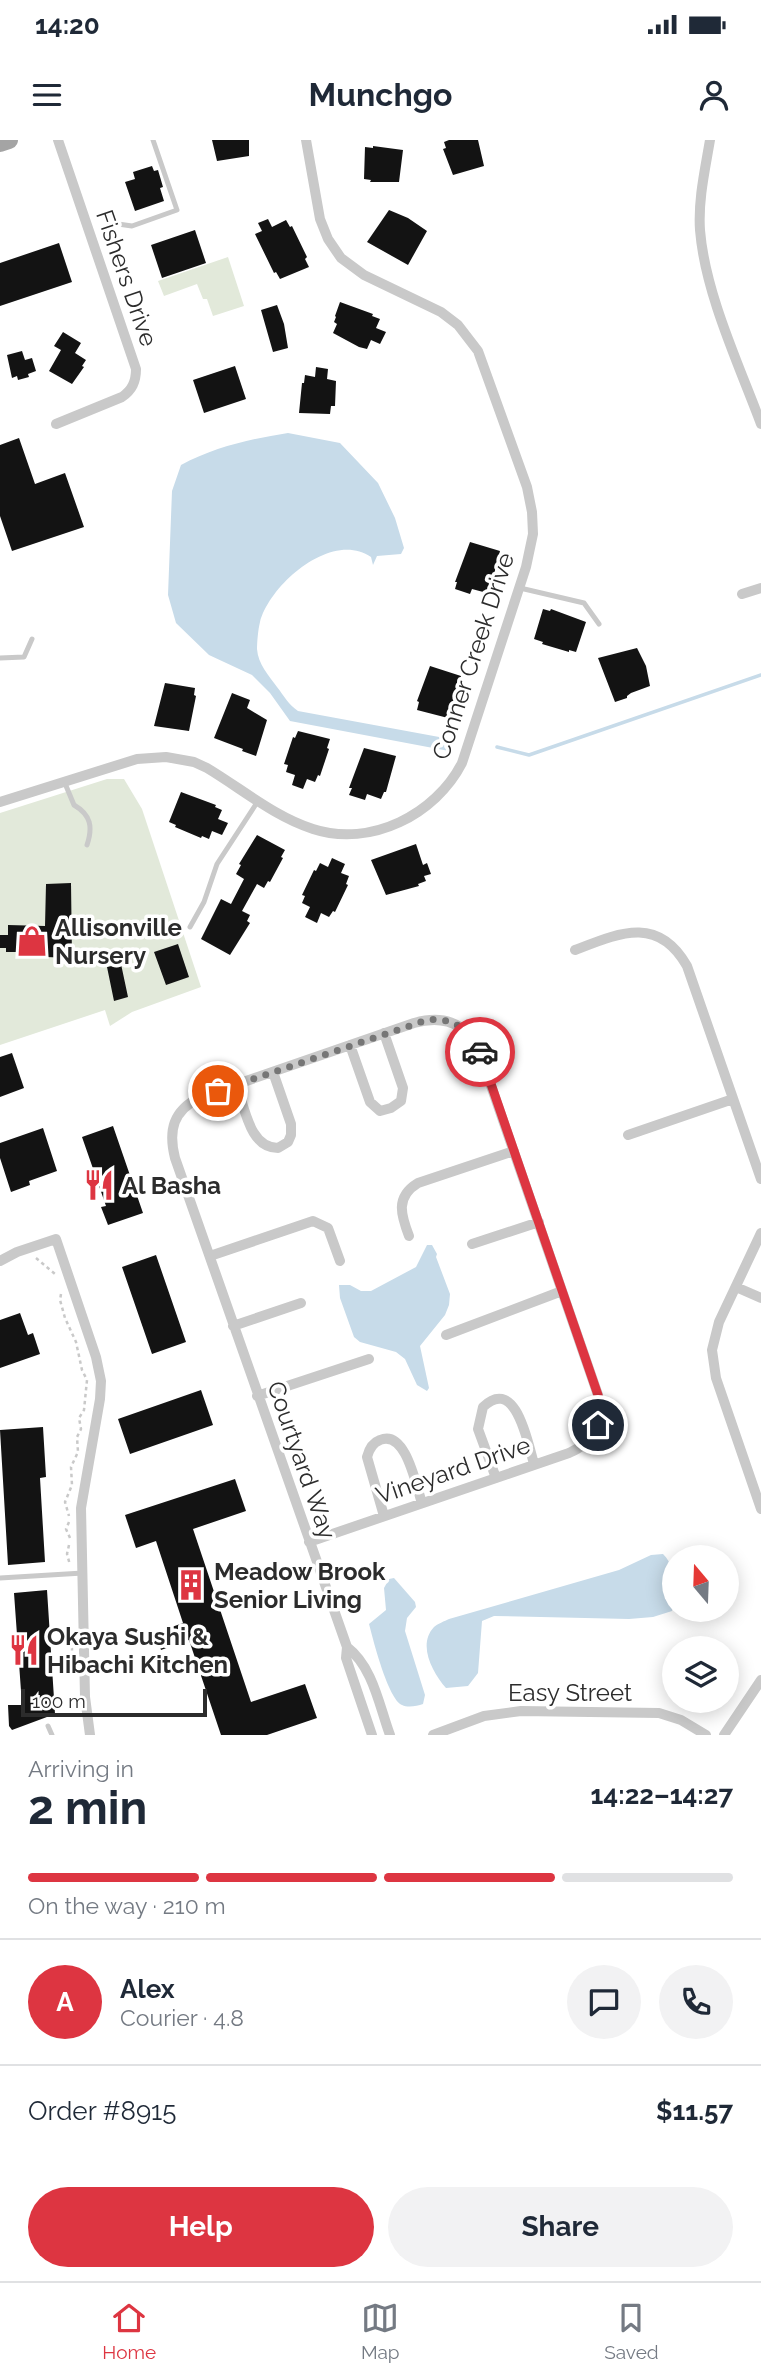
<!DOCTYPE html>
<meta charset="utf-8">
<style>
body{margin:0;font-family:Raleway,sans-serif;background:#f2f2f3;color:#1f2937;height:100vh;display:flex;flex-direction:column;font-size:26px;white-space:nowrap}
*{box-sizing:border-box;margin:0}
p{font-size:23px;color:#747a83}
.icon{flex:none;width:38px;height:38px;fill:none;stroke:currentColor;stroke-width:2;stroke-linecap:round;stroke-linejoin:round}
.map{position:relative;height:1595px;overflow:hidden}
.drawer{display:flex;flex-direction:column;background:#fff;flex:1}
.drawer>*{flex:none}
.needle{width:46px;rotate:341deg}
.tools{position:absolute;left:662px;top:1405px;display:grid;gap:14px}
.tools a{display:grid;place-items:center;width:77px;height:77px;border-radius:50%;background:#fff;box-shadow:0 4px 18px #0003;font-size:35px}
.scale{position:absolute;left:21px;bottom:18px;width:186px;box-sizing:border-box;padding-left:7px;border:4px solid #2c2c2c;border-top:0;font-size:19px;line-height:24px;white-space:nowrap;color:#2c2c2c;-webkit-text-stroke:5px #fff;paint-order:stroke}
.pin{position:absolute;display:grid;place-items:center;width:60px;height:60px;color:#fff;margin:-30px;border:4px solid #fff;border-radius:50%;box-shadow:0 2px 7px #0007}
.courier{position:absolute;display:grid;place-items:center;width:70px;height:70px;margin:-35px;border:5px solid #dd3541;border-radius:50%;background:#fff;color:#222;box-shadow:0 2px 9px #0007}
.headline em{font-style:normal;font-weight:700}
.headline div{display:flex;flex-direction:column-reverse}
.headline{display:flex;align-items:center;justify-content:space-between;height:119px;padding:0 28px}
h1{font-size:46px;font-weight:700;line-height:52px}
.bar{display:grid;grid-template-columns:repeat(4,1fr);gap:10px 7px;align-content:center;height:84px;padding:0 28px}
.bar i{height:9px;border-radius:5px;background:#e0e1e3}
.bar .on{background:#dd3541}
.bar p{grid-column:span 4}
.line{display:flex;align-items:center;gap:18px;padding:0 28px;border-top:2px solid #e0e1e3}
.line div{flex:1}
.round{display:grid;place-items:center;flex:none;width:74px;height:74px;border-radius:37px;background:#f2f2f3}
.primary-button{display:flex;gap:14px;margin-top:auto;padding:14px 28px}
.primary-button a{flex:1;height:80px;border-radius:42px;background:#dd3541;color:#fff;font-size:28px;font-weight:700;line-height:80px;text-align:center}
.primary-button a+a{background:#f2f2f3;color:#1f2937}
.status{display:flex;justify-content:space-between;align-items:center;height:49px;padding:0 35px;background:#fff;direction:ltr}
.status svg{height:19px;fill:currentColor}
header{display:flex;justify-content:space-between;align-items:center;height:91px;padding:0 28px;background:#fff;font-size:32px;font-weight:700}
.tab-bar{display:flex;justify-content:space-around;align-items:center;height:98px;border-top:2px solid #e0e1e3;background:#fff;font-size:19px;color:#747a83}
.tab-bar a{display:grid;justify-items:center;gap:4px}
.tab-bar .on{color:#dd3541}
.map>svg:first-child{display:block}
</style>
<div class="status"><b>14:20</b><svg viewBox="0 0 49 12"><path d="M0 12V9h3v3zM5 12V6h3v6zM10 12V3h3v9zM15 12V0h3v12zM26 1h20v11H26zM47 4h2v5h-2z"/></svg></div>
<header><svg class="icon" aria-label="menu" viewBox="0 0 24 24"><path d="M4 6h16M4 12h16M4 18h16"/></svg>Munchgo<svg class="icon" aria-label="person" viewBox="0 0 24 24"><circle cx="12" cy="8" r="4"/><path d="M4 21q1-7 8-7t8 7"/></svg></header>
<div class="map">
<svg width="761" height="1595" viewBox="0 0 761 1595">
<rect width="100%" height="100%" fill="#fff"/>
<path fill="#e2e9da" d="M228,117L244,166L213,176L207,159H203L197,144L164,156L158,141Z
M107,639H124L142,669L201,847L132,872L110,886L105,870L0,905V673Z"/>
<path fill="#c7dbe9" d="M288,293L340,303L378,343L395,378L404,408L401,414L377,416L373,425L371,417C332,390 270,444 260,482C258,490 257,502 257,509C258,524 269,536 277,547C284,556 289,565 298,571L450,599L449,611L290,581L270,553L252,535L209,515L176,483L168,455L172,351L181,325C215,307 250,299 288,293Z
M427,1105H432L437,1114L436,1117L450,1154L449,1165L445,1175L420,1206L429,1248L427,1251L417,1245L405,1219L396,1212L360,1202L354,1197L340,1158L339,1145H350L361,1151H371L416,1127Z
M663,1414C676,1426 678,1455 672,1471L653,1477L629,1479L494,1476L482,1481L478,1533L468,1546L446,1548C433,1533 417,1505 434,1487C437,1484 445,1481 449,1479L619,1430L651,1415Z
M394,1438L415,1462L416,1467L407,1478L405,1491L425,1555L423,1564C417,1566 408,1568 402,1565C388,1559 373,1499 369,1484L386,1470L384,1448L389,1439Z"/>
<g fill="none" stroke-linecap="round" stroke-linejoin="round">
<path stroke="#c7dbe9" stroke-width="3.5" d="M497,607L529,615L761,535"/>
</g>
<path fill="#131313" d="M212,0H249V16L217,21Z
M449,0H478L484,26L453,35L443,9L446,8L444,2Z
M373,6L403,10L399,42H370L371,40L364,39L365,7L373,8Z
M152,26L154,31L158,30L163,47L160,48L164,61L135,71L125,42L135,39L133,32Z
M389,70L408,78L427,91L408,125L367,102Z
M268,79L272,87L286,80L290,87L292,86L307,117L305,119L309,127L280,139L276,132L274,133L255,94L262,91L258,83Z
M195,90L206,123L162,138L151,105Z
M59,103L72,142L0,166V123Z
M340,162L373,174L372,176L380,179L376,188L386,192L380,204L371,200L367,209L359,207L333,193L337,184L334,182L336,177L335,176Z
M277,165L284,184L288,208L273,212L261,170Z
M63,192L81,203L75,213L86,220L82,226L84,227L72,244L49,231L61,210L54,206Z
M22,211L25,220L32,218L36,231L28,234L29,237L18,240L17,236L12,238L7,215Z
M235,226L246,259L204,273L193,240Z
M316,227L328,229L327,239L336,241L335,266H331L330,274L299,273L302,243H304L305,235L315,237Z
M19,298L35,344L65,333L84,387L12,411L0,376V305Z
M470,402L500,411L491,446H489L487,453L472,449L470,454L455,449L457,442H455Z
M543,469L550,471L551,469L586,482L576,512L569,510V512L542,504L543,502L534,499Z
M637,508L646,526L650,546L631,553L627,556V558L615,562L598,518Z
M430,526L461,536L452,570H450L448,578L417,570L419,562L417,561Z
M165,543L195,548L194,555L196,556L189,591L154,586Z
M232,553L250,560L247,568L267,580L256,616L242,611L243,609L214,598Z
M298,591L330,599L327,608L329,609L320,636L318,635L315,642L307,639L303,649L292,645L295,635L286,632L288,625L284,624L293,597L295,598Z
M364,608L396,616L386,652H384L381,659L367,654L365,660L349,655L352,648H349Z
M181,652L216,665L215,667L222,670L218,679L228,683L222,695L212,691L209,699L202,696L201,698L175,687L176,685L169,682Z
M257,695L285,710L281,717L283,718L270,742L268,741L264,748L257,744L242,771L250,775L247,781L250,783L230,815L201,799L221,759L231,764L244,739L236,734L241,725L239,724Z
M416,704L423,725L427,723L431,734L424,736L426,741L418,744L419,746L386,755L371,720Z
M332,718L345,724L341,733L349,736L346,744L348,745L335,772L333,771L329,777L321,773L317,783L305,777L310,767L302,763L305,756L302,755L314,730L316,731L320,723L328,727Z
M71,743L72,818L46,817V812H6V808H0V795H8V785L45,786L46,744Z
M178,804L189,837L166,845L154,812Z
M121,824L128,857L114,861L107,827Z
M12,913L24,948L0,957V917Z
M113,986L143,1073L108,1085L101,1067L106,1066L82,997Z
M43,988L57,1031L29,1041L30,1045L11,1052L0,1018V1003Z
M156,1115L186,1202L152,1214L122,1127Z
M20,1173L28,1195L33,1193L40,1214L0,1228V1180Z
M201,1250L213,1285L130,1314L118,1279Z
M43,1287L46,1337L40,1338L45,1422L8,1425L0,1290Z
M235,1339L246,1371L193,1389L251,1562L305,1544L317,1578L267,1595H221L189,1500L161,1510L155,1493L183,1483L156,1401L136,1408L125,1375Z
M47,1450L55,1574L12,1590L9,1586L8,1565H22L14,1453Z"/>
<g fill="none" stroke-linecap="round" stroke-linejoin="round">
<path stroke="#c9c9c9" stroke-width="2.5" stroke-dasharray="3.5 3.5" stroke-linecap="butt" d="M36,1118L55,1134
M61,1154L60,1160L65,1178L76,1202L82,1230L87,1240L84,1270L79,1278L81,1289L77,1297L78,1312L71,1327L72,1345L65,1362L69,1376
M69,1382L66,1389L70,1398
M69,1405L67,1414L70,1425
M72,1500V1530"/>
<path stroke="#c9c9c9" stroke-width="5" d="M118,84L132,86L177,70L153,0
M520,448L584,463L599,484
M0,518L24,517L32,499
M64,641L74,665C91,675 93,687 87,705
M190,787L204,762L217,724L258,661
M0,1438L83,1433
M48,1586L52,1595"/>
<path stroke="#c9c9c9" stroke-width="10" d="M710,0C705,30 698,60 700,90C705,153 739,225 761,284
M56,284L122,257C132,250 136,242 136,229L58,0
M742,454L761,448
M0,662L137,619L166,617L194,622L207,628C242,649 275,677 313,689C371,708 436,674 462,623L526,427L533,394L532,372L527,347L478,211L458,185L441,172L364,135L341,118L328,99L320,79L306,0
M575,810C619,793 658,775 687,826L761,1039
M350,905L370,962L380,971L391,968L401,961L403,948L384,893
M236,944C245,967 249,1008 278,1008L288,1002L291,995V984L273,932
M628,995L733,959
M761,1093L719,1182L712,1210L716,1238L761,1369
M409,1096C401,1075 395,1057 418,1043L514,1011
M472,1104L539,1082
M210,1116L313,1081L328,1088L340,1121
M0,1121L17,1112L56,1099L96,1217L101,1241L100,1259L81,1368L85,1557L90,1595
M736,1147L761,1158
M233,1186L301,1163
M446,1195L562,1151
M257,1256L369,1219
M496,1338L478,1289L483,1267C516,1235 528,1304 534,1324
M384,1376L367,1317C369,1309 372,1303 380,1300C406,1289 416,1346 422,1363
M309,1402L569,1313C594,1302 605,1281 598,1255L478,908C464,882 442,875 414,883L200,957C173,971 168,990 175,1018L347,1507
M372,1595L346,1518L347,1507C373,1527 379,1565 390,1595
M433,1595L484,1576L521,1571L659,1573L681,1580L706,1595
M724,1595L761,1540"/>
<path stroke="#a4a4a4" stroke-width="18" d="M0,3L9,0"/>
</g>
<g fill="none" stroke-linecap="round" stroke-linejoin="round">
<path stroke="#767676" stroke-width="7" stroke-dasharray="0 12.6" d="M218,951L427,880C451,877 471,889 480,912"/>
<path stroke="#dd3541" stroke-width="9" d="M480,912L598,1255L600,1265L598,1285"/>
</g>
<defs>
<symbol id="shop-bare" viewBox="-9 -9 18 18"><path d="M-5-2.5h2.3a2.7 3.5 0 0 1 5.4 0H5L5.5 6h-11ZM-1.5-2.5h3a1.5 2.3 0 0 0-3 0Z" fill="#dd3541" stroke="#fff" stroke-width="2.5" paint-order="stroke"/></symbol>
<symbol id="restaurant-bare" viewBox="-9 -9 18 18"><path d="M-5-6h1v4h1v-4h1v4h1v-4h1v5L-1.5 .5V6h-2V.5L-5-1ZM5-6V6H3V1.5H1.5Q1.5-4 5-6Z" fill="#dd3541" stroke="#fff" stroke-width="2.5" paint-order="stroke"/></symbol>
<symbol id="building-bare" viewBox="-9 -9 18 18"><path d="M-4-6H4V6H1V3H-1V6H-4ZM-2.5-4.3h1.7v1.8h-1.7ZM.8-4.3h1.7v1.8H.8ZM-2.5-1h1.7V.8h-1.7ZM.8-1h1.7V.8H.8Z" fill="#dd3541" stroke="#fff" stroke-width="2.5" paint-order="stroke"/></symbol>
</defs>
<g fill-rule="evenodd">
<use href="#shop-bare" x="10" y="779" width="44" height="44"/>
<use href="#restaurant-bare" x="77" y="1023" width="44" height="44"/>
<use href="#building-bare" x="169" y="1423" width="44" height="44"/>
<use href="#restaurant-bare" x="2" y="1488" width="44" height="44"/>
</g>
<g text-anchor="middle" dominant-baseline="central" stroke-width="7" stroke-linejoin="round" paint-order="stroke">
<g font-size="24" fill="#2c2c2c" stroke="#fff">
<text transform="translate(127 138) rotate(71)">Fishers Drive</text>
<text transform="translate(473 516) rotate(-72)">Conner Creek Drive</text>
<text transform="translate(302 1320) rotate(71)">Courtyard Way</text>
<text transform="translate(453 1330) rotate(-19)">Vineyard Drive</text>
<text x="570" y="1552">Easy Street</text>
</g>
<g font-size="24" font-weight="bold" fill="#2c2c2c" stroke="#fff" text-anchor="start">
<text x="55" y="787">Allisonville<tspan x="55" dy="28">Nursery</tspan></text>
<text x="122" y="1045">Al Basha</text>
<text x="214" y="1431">Meadow Brook<tspan x="214" dy="28">Senior Living</tspan></text>
<text x="47" y="1496">Okaya Sushi &amp;<tspan x="47" dy="28">Hibachi Kitchen</tspan></text>
</g>
</g>
</svg>
<div class="tools">
<a><svg class="needle" viewBox="-14 -14 28 28"><path d="M0-13l5 13h-10z" fill="#e53935"/><path d="M0 13l5-13h-10z" fill="#747a83"/></svg></a>
<a><svg class="icon" aria-label="layers" viewBox="0 0 24 24"><path d="M12 4l9 5-9 5-9-5zM3 14l9 5 9-5"/></svg></a>
</div>
<div class="scale">100 m</div>
<div class="pin" style="left:218px;top:951px;background:#ea580c"><svg class="icon" aria-label="bag" viewBox="0 0 24 24"><path d="M5 8h14l-1 12H6zM9 8a3 3 0 0 1 6 0"/></svg></div>
<div class="pin" style="left:598px;top:1285px;background:#1f2937"><svg class="icon" aria-label="home" viewBox="0 0 24 24"><path d="M3 11l9-7 9 7M6 9v11h12V9"/></svg></div>
<div class="courier" style="left:480px;top:912px"><svg class="icon" aria-label="car" viewBox="0 0 24 24"><path d="M5 17H2v-5l4-1 3-4h7l3 4 3 1v5h-3M9 17h6M6 11h13"/><circle cx="7" cy="17" r="2"/><circle cx="17" cy="17" r="2"/></svg></div>
</div>
<section class="drawer">
<div class="headline"><div><h1>2 min</h1><p>Arriving in</p></div><em>14:22–14:27</em></div>
<div class="bar"><i class="on"></i><i class="on"></i><i class="on"></i><i></i><p>On the way · 210 m</p></div>
<div class="line" style="height:126px"><b class="round" style="background:#dd3541;color:#fff">A</b><div><b>Alex</b><p>Courier · 4.8</p></div><a class="round"><svg class="icon" aria-label="chat" viewBox="0 0 24 24"><path d="M4 5h16v11H9l-5 4z"/></svg></a><a class="round"><svg class="icon" aria-label="phone" viewBox="0 0 24 24"><path d="M5 4h4l2 5-3 2q2 4 5 5l2-3 5 2v4C11 20 4 13 5 4z"/></svg></a></div>
<div class="line" style="height:91px"><div>Order #8915</div><b>$11.57</b></div>
<div class="primary-button"><a>Help</a><a>Share</a></div>
</section>
<nav class="tab-bar">
<a class="on"><svg class="icon" aria-label="home" viewBox="0 0 24 24"><path d="M3 11l9-7 9 7M6 9v11h12V9"/></svg>Home</a>
<a><svg class="icon" aria-label="map" viewBox="0 0 24 24"><path d="M3 6l6-2 6 2 6-2v14l-6 2-6-2-6 2zM9 4v14M15 6v14"/></svg>Map</a>
<a><svg class="icon" aria-label="saved" viewBox="0 0 24 24"><path d="M7 4h10v16l-5-4-5 4z"/></svg>Saved</a>
</nav>
